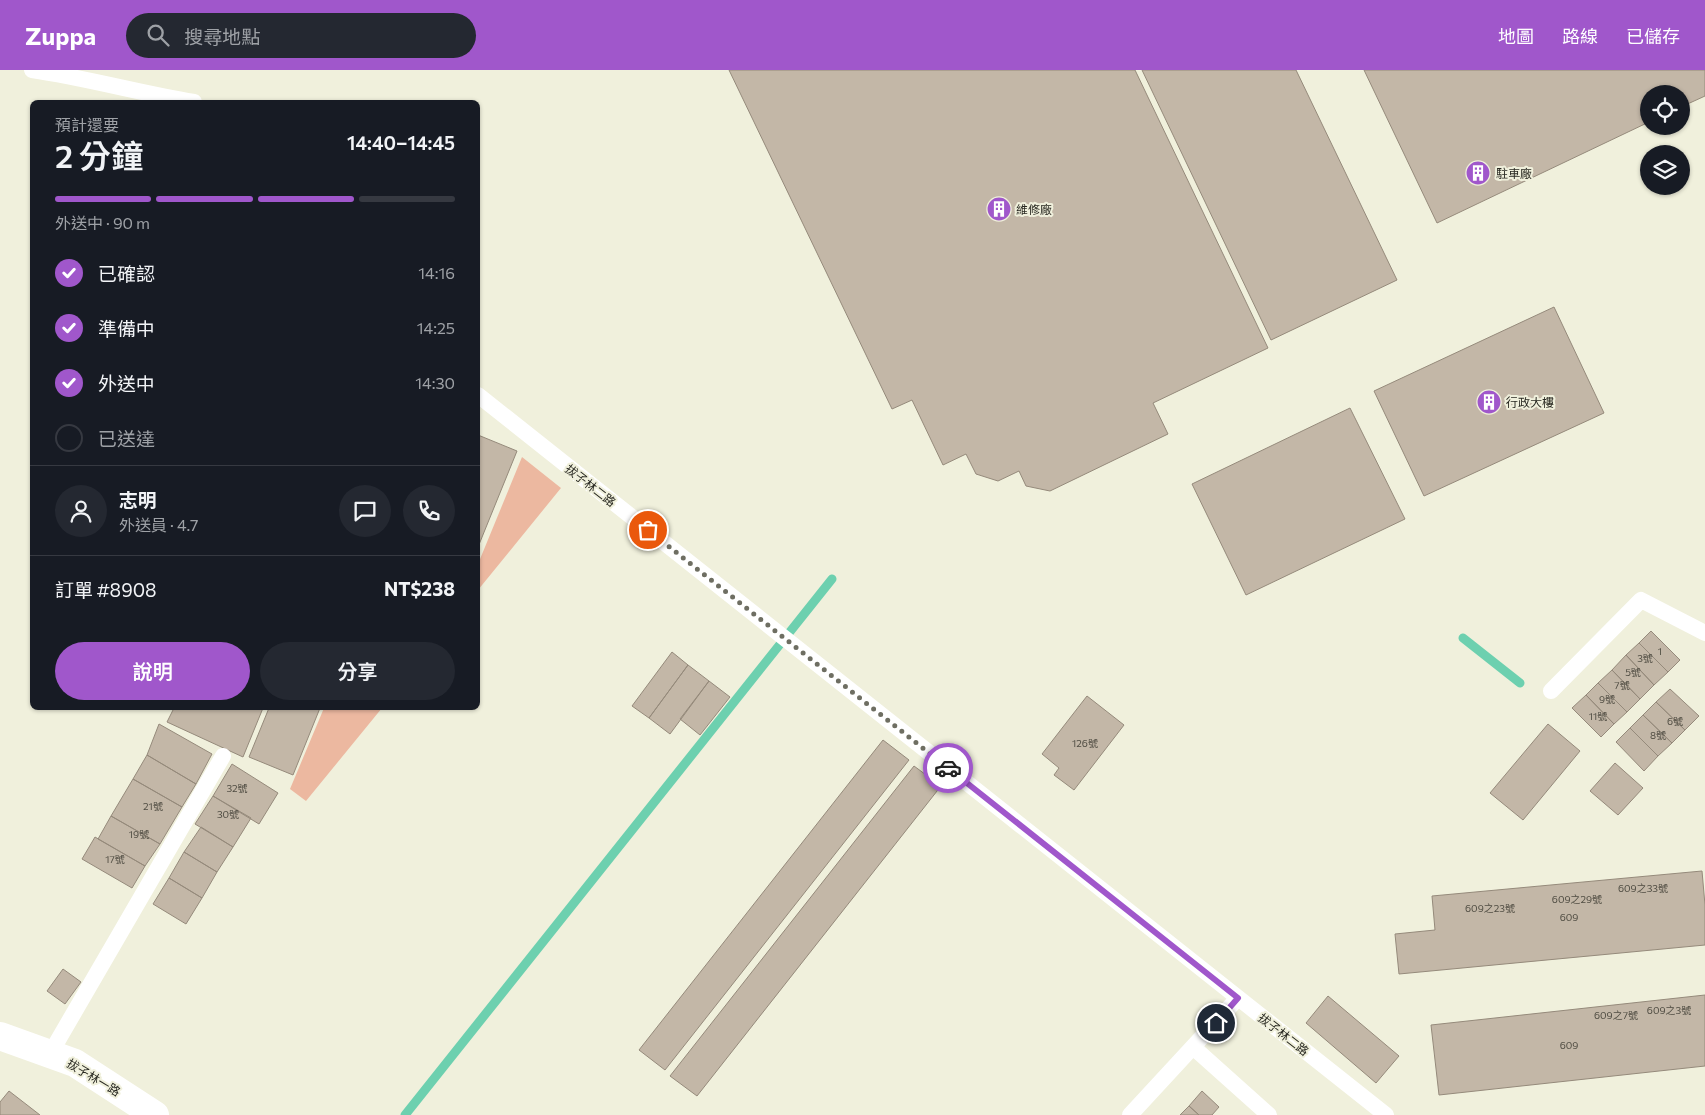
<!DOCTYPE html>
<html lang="zh-TW">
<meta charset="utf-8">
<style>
body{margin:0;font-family:Commissioner,"Noto Sans TC",sans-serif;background:#242831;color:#f1f3f6;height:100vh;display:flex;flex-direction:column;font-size:19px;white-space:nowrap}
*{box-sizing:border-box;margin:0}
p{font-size:16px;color:#9ea1a6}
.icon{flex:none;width:28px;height:28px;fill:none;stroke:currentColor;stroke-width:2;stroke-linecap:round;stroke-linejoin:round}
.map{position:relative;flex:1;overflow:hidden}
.panel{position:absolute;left:30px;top:30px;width:450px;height:610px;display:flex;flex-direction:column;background:#171b24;border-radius:8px;box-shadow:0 1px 4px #0004}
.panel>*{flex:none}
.buttons{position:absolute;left:1640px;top:15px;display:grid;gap:10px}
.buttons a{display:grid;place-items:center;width:50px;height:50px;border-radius:50%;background:#171b24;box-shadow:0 1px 4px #0004;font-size:25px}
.pin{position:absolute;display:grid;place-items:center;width:42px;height:42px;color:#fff;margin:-21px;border:2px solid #fff;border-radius:50%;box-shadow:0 1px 5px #0007}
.courier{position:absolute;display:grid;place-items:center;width:50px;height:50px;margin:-25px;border:4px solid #a057cb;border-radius:50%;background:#fff;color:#222;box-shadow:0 1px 6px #0007}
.headline em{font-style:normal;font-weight:600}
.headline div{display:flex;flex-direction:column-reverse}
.headline{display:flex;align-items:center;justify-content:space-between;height:85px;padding:0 25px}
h1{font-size:32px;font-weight:600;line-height:38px}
.bar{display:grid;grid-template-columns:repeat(4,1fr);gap:8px 5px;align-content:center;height:60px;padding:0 25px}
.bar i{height:6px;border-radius:4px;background:#363941}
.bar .current{background:#a057cb}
.bar p{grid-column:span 4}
.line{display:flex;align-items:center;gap:12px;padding:0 25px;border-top:1px solid #363941}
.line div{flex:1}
.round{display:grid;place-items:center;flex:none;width:52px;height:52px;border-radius:26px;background:#242831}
ol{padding:0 25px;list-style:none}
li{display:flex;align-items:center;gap:15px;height:55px}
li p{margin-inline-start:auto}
li .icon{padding:5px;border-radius:50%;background:#a057cb;color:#fff;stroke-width:4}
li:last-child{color:#9ea1a6}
li i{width:28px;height:28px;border:2px solid #363941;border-radius:50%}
.action{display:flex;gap:10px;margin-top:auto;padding:10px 25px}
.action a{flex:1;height:58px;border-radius:30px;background:#a057cb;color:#fff;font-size:20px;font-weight:600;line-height:58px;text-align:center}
.action a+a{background:#242831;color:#f1f3f6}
header{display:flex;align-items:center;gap:30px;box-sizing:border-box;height:70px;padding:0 25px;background:#a057cb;color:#fff}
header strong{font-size:24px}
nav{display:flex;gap:28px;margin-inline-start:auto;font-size:18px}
.search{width:350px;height:45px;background:#242831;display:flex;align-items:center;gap:12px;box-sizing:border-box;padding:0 18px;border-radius:28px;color:#9ea1a6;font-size:19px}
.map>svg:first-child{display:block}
</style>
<header>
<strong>Zuppa</strong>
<div class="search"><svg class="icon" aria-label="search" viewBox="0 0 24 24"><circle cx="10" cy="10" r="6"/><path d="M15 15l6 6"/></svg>搜尋地點</div>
<nav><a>地圖</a><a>路線</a><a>已儲存</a></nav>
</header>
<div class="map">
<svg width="1705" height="1045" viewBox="0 0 1705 1045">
<rect width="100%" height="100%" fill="#f0f0dc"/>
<path fill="#ecb8a0" d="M522,387L561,418L478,520V494Z
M324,638H382L306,731L290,719Z"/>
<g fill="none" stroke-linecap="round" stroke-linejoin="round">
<path stroke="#6dd0af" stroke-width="9" d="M1463,568L1520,613
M405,1045L832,509"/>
</g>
<path fill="#c3b7a7" stroke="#958a7b" d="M729,0H1135L1268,278L1153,333L1168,364L1050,421L1026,416L1019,401L998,411L976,404L966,384L943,395L912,330L892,339Z
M1142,0H1296L1397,210L1271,270Z
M1364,0H1705V26L1681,37V24H1649V52L1437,153Z
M1554,237L1604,343L1424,426L1374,321Z
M1350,338L1405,449L1246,525L1192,414Z
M478,365L517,381L478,477Z
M1651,561L1680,590L1668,602L1639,573Z
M1639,573L1668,602L1654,615L1626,585Z
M672,582L688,595L649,648L632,636Z
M1626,585L1654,615L1640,629L1612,600Z
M688,595L709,611L670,664L649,648Z
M1612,600L1640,629L1627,642L1598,613Z
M709,611L730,627L700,665L680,649Z
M1598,613L1627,642L1614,654L1586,625Z
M1670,619L1699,646L1685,660L1656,632Z
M1586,625L1614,654L1601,667L1572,638Z
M1087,626L1124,655L1074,720L1054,705L1059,698L1042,684Z
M1656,632L1685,660L1672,673L1643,645Z
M174,638H263L243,687L167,652Z
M269,638H320L293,705L249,687Z
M1643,645L1672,673L1658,686L1630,658Z
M159,654L212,684L196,714L147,685Z
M1548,654L1580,681L1523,750L1490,723Z
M1630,658L1658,686L1644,701L1616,672Z
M883,670L909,690L665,1000L639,980Z
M147,685L196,714L182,737L133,709Z
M1615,693L1643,718L1618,745L1590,721Z
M232,694L278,723L259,754L213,726Z
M914,696L941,716L697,1026L670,1006Z
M133,709L182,737L160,774L111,746Z
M213,726L251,748L233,777L195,754Z
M111,746L160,774L145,796L98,769Z
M201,757L233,777L217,802L184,782Z
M95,767L145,796L132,818L82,789Z
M184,782L217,802L202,828L169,808Z
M1702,801L1705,835V875L1399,904L1395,864L1435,860L1432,826Z
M169,808L202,828L186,854L153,834Z
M63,899L81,912L65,934L47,921Z
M1705,925V996L1439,1025L1431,955Z
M1328,926L1399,986L1376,1013L1306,953Z
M9,1021L40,1045H0V1032Z
M1202,1021L1219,1037L1212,1045H1199L1189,1036Z
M1189,1036L1199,1045H1180Z"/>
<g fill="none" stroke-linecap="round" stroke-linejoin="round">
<path stroke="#fff" stroke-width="16" d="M32,0C87,8 139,23 194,32
M478,325L1386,1045
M1551,621L1641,530L1705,563
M1193,977L1269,1045
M50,984L223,686
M1130,1045L1238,928"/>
<path stroke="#fff" stroke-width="28" d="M0,966L75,993L155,1045"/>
</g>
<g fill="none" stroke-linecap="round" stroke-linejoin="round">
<path stroke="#6e6e62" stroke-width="5" stroke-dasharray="0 9" d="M648,460L948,698"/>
<path stroke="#a057cb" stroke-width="6" d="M948,698L1238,928L1216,953"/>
</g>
<defs>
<symbol id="building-disc" viewBox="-11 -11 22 22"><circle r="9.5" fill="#a057cb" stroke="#f0f0dc"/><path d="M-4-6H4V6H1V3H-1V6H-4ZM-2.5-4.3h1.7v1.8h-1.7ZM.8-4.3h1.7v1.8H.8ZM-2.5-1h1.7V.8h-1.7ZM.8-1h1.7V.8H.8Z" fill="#fff"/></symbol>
</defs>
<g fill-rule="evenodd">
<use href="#building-disc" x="1464" y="89" width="28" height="28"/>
<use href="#building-disc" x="985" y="125" width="28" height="28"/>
<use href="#building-disc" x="1475" y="318" width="28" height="28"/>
</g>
<g text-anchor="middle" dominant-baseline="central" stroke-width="4" stroke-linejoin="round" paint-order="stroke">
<g font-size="10" fill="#4f4c42">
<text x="1660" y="581">1</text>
<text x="1645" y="588">3號</text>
<text x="1633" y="602">5號</text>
<text x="1622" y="615">7號</text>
<text x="1607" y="629">9號</text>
<text x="1598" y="646">11號</text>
<text x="1675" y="651">6號</text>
<text x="1658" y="665">8號</text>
<text x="1085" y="673">126號</text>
<text x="237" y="718">32號</text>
<text x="153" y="736">21號</text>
<text x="228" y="744">30號</text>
<text x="139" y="764">19號</text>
<text x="115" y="789">17號</text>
<text x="1643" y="818">609之33號</text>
<text x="1577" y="829">609之29號</text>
<text x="1490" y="838">609之23號</text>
<text x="1569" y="847">609</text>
<text x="1669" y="940">609之3號</text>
<text x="1616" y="945">609之7號</text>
<text x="1569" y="975">609</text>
</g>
<g font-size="12" fill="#282821" stroke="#f0f0dc" text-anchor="start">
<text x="1496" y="103">駐車廠</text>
<text x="1016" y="139">維修廠</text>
<text x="1506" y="332">行政大樓</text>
</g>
<g font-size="12" fill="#282821" stroke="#f0f0dc">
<text transform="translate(591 415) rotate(38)">拔子林二路</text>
<text transform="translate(1284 964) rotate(38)">拔子林二路</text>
<text transform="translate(94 1007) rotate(31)">拔子林一路</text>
</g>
</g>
</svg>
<div class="buttons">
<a><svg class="icon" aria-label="locate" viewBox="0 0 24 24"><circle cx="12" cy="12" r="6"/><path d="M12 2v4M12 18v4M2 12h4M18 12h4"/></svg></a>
<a><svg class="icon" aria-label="layers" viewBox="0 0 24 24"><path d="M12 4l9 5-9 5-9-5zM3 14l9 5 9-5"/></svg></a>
</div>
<div class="pin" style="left:648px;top:460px;background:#ea580c"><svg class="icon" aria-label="bag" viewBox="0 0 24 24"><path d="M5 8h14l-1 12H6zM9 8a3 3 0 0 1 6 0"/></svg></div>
<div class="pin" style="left:1216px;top:953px;background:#1f2937"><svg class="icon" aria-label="home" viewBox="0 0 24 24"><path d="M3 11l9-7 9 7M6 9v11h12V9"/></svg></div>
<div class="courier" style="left:948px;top:698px"><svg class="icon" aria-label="car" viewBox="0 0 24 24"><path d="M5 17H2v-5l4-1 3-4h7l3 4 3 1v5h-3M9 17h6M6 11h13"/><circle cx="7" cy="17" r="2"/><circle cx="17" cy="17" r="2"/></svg></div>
<section class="panel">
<div class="headline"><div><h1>2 分鐘</h1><p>預計還要</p></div><em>14:40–14:45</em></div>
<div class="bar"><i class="current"></i><i class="current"></i><i class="current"></i><i></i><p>外送中 · 90 m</p></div>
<ol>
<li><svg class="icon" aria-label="check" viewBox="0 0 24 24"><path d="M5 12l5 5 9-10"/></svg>已確認<p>14:16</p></li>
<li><svg class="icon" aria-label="check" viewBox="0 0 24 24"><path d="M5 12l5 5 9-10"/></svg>準備中<p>14:25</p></li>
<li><svg class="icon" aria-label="check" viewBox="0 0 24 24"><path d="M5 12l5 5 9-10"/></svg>外送中<p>14:30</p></li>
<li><i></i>已送達</li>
</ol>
<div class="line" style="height:90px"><a class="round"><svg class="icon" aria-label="person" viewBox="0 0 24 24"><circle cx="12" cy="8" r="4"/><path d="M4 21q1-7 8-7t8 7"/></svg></a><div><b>志明</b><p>外送員 · 4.7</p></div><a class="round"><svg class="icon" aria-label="chat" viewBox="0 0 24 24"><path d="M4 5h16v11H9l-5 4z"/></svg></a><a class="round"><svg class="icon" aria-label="phone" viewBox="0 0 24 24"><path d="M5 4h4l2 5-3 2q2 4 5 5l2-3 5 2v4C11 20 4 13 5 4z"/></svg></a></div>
<div class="line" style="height:65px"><div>訂單 #8908</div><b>NT$238</b></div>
<div class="action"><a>說明</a><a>分享</a></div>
</section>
</div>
